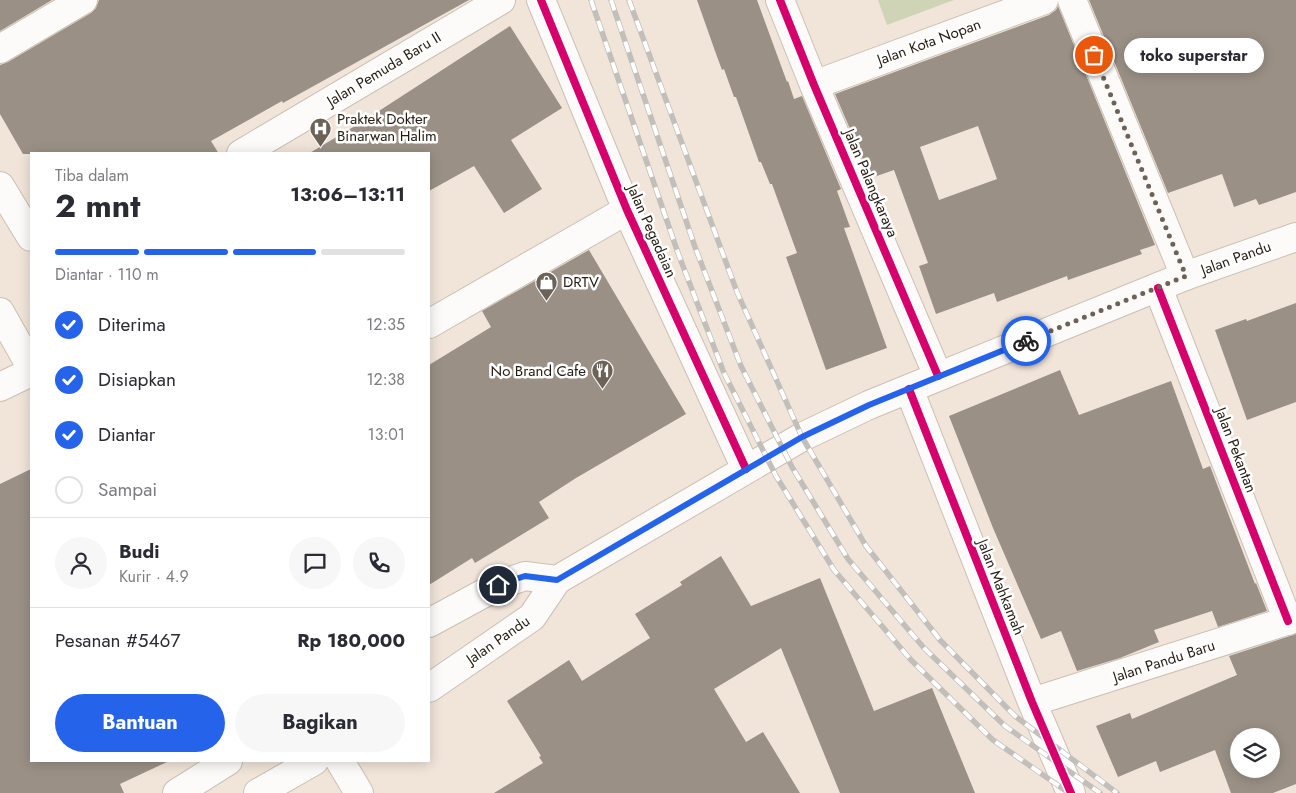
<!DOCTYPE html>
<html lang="id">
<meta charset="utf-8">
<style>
body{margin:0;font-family:Jost,sans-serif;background:#f7f7f7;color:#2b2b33;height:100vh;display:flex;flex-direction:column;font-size:19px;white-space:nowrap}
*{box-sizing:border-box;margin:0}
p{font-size:16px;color:#7c7c81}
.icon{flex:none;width:28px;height:28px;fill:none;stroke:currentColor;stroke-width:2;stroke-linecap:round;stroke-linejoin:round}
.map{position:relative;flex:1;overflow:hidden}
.details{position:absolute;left:30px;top:152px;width:400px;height:610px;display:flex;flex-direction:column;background:#fff;border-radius:0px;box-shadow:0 2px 12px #0003}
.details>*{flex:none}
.fabs{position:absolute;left:1230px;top:728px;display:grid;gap:10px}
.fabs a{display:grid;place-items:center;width:50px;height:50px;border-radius:50%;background:#fff;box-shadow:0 2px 12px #0003;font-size:25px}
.pin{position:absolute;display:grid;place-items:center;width:42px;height:42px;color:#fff;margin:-21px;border:2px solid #fff;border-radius:50%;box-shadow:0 1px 5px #0007}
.courier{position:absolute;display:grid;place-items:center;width:50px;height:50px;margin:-25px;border:4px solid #2563eb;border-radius:50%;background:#fff;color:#222;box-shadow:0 1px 6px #0007}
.bubble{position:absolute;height:35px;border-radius:18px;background:#fff;box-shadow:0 2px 12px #0003;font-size:16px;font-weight:700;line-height:35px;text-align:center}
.overview em{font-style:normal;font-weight:700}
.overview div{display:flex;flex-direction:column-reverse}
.overview{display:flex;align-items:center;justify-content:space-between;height:85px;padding:0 25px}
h1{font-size:32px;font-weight:700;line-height:38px}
.bar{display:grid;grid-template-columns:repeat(4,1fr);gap:8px 5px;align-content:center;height:60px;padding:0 25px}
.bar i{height:6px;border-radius:4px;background:#e1e1e2}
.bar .selected{background:#2563eb}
.bar p{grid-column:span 4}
.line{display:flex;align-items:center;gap:12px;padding:0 25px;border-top:1px solid #e1e1e2}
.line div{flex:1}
.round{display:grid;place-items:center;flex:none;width:52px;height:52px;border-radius:26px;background:#f7f7f7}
ol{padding:0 25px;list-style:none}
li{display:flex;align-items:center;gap:15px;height:55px}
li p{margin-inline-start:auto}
li .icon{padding:5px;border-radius:50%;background:#2563eb;color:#fff;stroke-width:4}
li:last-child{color:#7c7c81}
li i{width:28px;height:28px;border:2px solid #e1e1e2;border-radius:50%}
.button{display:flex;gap:10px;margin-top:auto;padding:10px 25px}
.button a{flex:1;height:58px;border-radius:30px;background:#2563eb;color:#fff;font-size:20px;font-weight:700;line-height:58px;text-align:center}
.button a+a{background:#f7f7f7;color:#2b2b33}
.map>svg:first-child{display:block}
</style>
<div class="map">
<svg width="1296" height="793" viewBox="0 0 1296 793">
<rect width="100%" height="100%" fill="#f1e5d9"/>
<path fill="#cfd4b7" d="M878,0H954L887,25Z"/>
<path fill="#9a9086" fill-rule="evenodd" d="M0,0H52L0,31Z
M99,0H469L283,103L282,101L211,141L219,154H23L0,114V65L8,62L91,13L96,8Z
M697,0H757L787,82L788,81L794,99L802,96L841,189L837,191L850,227L844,228L887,348L826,370L786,257L797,253L772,184H770L761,162H759L736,97H734L724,69L722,70L715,51Z
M1089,0H1296V192L1259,205L1256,199L1234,207L1222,174L1168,193Z
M1058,6L1155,245L1140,250L1142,254L1068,280L1067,276L997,302L994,293L936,314L919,266L928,263L894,170L871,178L835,94L1049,15L1056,10ZM978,126L997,179L939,200L920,147Z
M510,26L562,108L511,140L542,189L504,213L474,166L429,191V154H308L365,120Z
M589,250L686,414L576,478L539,502L549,518L475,563L472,558L429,585V365L491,327L482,311Z
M1296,303V402L1247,420L1215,330L1246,319L1247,321Z
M1060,370L1079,415L1171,381L1203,469L1210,466L1255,584L1256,583L1267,611L1218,627L1212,611L1154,630L1159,642L1120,658L1077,671L1061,631L1041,639L993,528L949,416Z
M31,469V761H169L120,784L124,793H0V484Z
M721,556L751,606L820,578L874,711L932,688L975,793H840L781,648L714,689L746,742L763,732L800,793H494L543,763L539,757L541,756L507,701L569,660L582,681L650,638L635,614L682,585L680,582Z
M1296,634V784L1273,793H1231L1215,750L1160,772L1156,761L1118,777L1096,726L1130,713L1132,719L1237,675L1229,656ZM1239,736H1271V769H1239Z"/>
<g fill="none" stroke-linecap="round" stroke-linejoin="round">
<defs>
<path id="street" d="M541,0L627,210L746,469
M780,0L814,85L938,376
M1072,0L1185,276
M0,49L83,0
M814,85L1044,0
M241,154L501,0
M1158,288L1288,621
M429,324L627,210
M0,387L31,372
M909,389L1032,702L1071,793
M1032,702L1296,618"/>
<path id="primary" d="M0,186L31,237
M0,312L31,367
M429,623L499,585L525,576L557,580
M429,688L532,617L557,580L802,437L869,405L1185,276L1296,237
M340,761L359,793
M177,793L228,761
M258,793L314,761"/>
</defs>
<use href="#street" stroke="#cac0b5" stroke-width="30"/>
<use href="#primary" stroke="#cac0b5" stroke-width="30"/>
<use href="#street" stroke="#fdfbf9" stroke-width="28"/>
<use href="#primary" stroke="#fdfbf9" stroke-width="28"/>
<defs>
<path id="rail" d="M591,0L678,253L724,373L776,476L834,570L911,660L993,740L1069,793
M611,0L695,247L741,366L792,467L848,559L924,648L1005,726L1100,793
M629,0L737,292L802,437L866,546L940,640L1015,716L1117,793"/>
</defs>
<use href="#rail" stroke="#c2bfbb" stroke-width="5.5"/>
<use href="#rail" stroke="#fff" stroke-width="4" stroke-dasharray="11" stroke-linecap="butt"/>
<defs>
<path id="cycleway" d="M541,0L627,210L746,469
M780,0L814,85L938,376
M1158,288L1288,621
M909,389L1032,702L1071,793"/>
</defs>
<use href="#cycleway" stroke="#fff" stroke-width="11"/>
<use href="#cycleway" stroke="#d6006c" stroke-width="8"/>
</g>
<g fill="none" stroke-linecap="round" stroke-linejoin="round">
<path stroke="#6d6258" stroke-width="5" stroke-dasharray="0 9" d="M1026,341L1186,276L1094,55"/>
<path stroke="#2563eb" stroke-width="6" d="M498,585L525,576L557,580L802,437L869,405L1026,341"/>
</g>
<defs>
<symbol id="hospital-pin" viewBox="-11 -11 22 30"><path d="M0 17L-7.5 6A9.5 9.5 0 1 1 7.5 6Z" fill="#6d6258" stroke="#fff"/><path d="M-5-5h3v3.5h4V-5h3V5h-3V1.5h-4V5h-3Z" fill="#fff"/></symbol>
<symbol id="shop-pin" viewBox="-11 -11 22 30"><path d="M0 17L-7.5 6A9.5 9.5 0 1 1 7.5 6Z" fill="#6d6258" stroke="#fff"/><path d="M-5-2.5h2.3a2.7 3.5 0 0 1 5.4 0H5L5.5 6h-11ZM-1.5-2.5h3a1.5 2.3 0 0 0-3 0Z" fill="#fff"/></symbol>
<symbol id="restaurant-pin" viewBox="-11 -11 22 30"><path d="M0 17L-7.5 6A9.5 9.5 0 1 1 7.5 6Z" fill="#6d6258" stroke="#fff"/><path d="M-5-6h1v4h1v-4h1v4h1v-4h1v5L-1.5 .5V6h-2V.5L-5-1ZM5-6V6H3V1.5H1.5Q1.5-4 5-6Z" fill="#fff"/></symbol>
</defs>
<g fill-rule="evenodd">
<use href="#hospital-pin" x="308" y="116" width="25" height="34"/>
<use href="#shop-pin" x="534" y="270" width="25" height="34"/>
<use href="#restaurant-pin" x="590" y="358" width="25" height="34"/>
</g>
<g text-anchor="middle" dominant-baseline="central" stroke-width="5" stroke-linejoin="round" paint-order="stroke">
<g font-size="15" fill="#261c12" stroke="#fff">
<text transform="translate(929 42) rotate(-20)">Jalan Kota Nopan</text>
<text transform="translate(384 69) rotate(-31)">Jalan Pemuda Baru II</text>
<text transform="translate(871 183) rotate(67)">Jalan Palangkaraya</text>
<text transform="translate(652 231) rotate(66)">Jalan Pegadaian</text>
<text transform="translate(1236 258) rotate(-20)">Jalan Pandu</text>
<text transform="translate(1236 450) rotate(69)">Jalan Pekantan</text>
<text transform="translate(1001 587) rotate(68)">Jalan Mahkamah</text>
<text transform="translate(498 640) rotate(-35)">Jalan Pandu</text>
<text transform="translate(1164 661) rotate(-18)">Jalan Pandu Baru</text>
</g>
<g font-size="15" fill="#261c12" stroke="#fff" text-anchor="start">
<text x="337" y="119">Praktek Dokter<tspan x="337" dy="17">Binarwan Halim</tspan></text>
<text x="563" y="282">DRTV</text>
<text x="586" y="371" text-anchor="end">No Brand Cafe</text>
</g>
</g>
</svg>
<div class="fabs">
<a><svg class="icon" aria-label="layers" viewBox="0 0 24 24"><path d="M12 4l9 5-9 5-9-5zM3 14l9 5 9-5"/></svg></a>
</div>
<div class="pin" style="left:1094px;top:55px;background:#ea580c"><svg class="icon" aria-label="bag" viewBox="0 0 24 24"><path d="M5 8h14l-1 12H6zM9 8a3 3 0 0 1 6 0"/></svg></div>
<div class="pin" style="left:498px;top:585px;background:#1f2937"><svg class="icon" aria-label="home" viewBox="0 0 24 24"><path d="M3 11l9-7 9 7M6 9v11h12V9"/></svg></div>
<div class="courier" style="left:1026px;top:341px"><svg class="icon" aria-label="bike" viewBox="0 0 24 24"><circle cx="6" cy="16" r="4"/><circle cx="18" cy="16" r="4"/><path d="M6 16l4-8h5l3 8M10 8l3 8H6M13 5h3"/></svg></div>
<div class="bubble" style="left:1124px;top:38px;width:140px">toko superstar</div>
<section class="details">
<div class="overview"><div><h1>2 mnt</h1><p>Tiba dalam</p></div><em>13:06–13:11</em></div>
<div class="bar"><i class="selected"></i><i class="selected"></i><i class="selected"></i><i></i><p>Diantar · 110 m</p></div>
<ol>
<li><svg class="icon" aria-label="check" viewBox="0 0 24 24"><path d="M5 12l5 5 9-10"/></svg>Diterima<p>12:35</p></li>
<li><svg class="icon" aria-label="check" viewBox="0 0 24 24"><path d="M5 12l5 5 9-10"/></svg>Disiapkan<p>12:38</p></li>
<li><svg class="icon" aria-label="check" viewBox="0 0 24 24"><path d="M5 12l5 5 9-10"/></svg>Diantar<p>13:01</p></li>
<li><i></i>Sampai</li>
</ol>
<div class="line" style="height:90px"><a class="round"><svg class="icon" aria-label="person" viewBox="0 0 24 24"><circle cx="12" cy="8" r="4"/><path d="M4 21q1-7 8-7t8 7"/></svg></a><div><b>Budi</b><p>Kurir · 4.9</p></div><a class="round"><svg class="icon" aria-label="chat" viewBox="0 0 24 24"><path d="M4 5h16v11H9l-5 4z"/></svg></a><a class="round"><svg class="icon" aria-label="phone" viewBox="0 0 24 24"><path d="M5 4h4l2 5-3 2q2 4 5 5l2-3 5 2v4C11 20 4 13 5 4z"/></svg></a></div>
<div class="line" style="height:65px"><div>Pesanan #5467</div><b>Rp 180,000</b></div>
<div class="button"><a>Bantuan</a><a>Bagikan</a></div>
</section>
</div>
